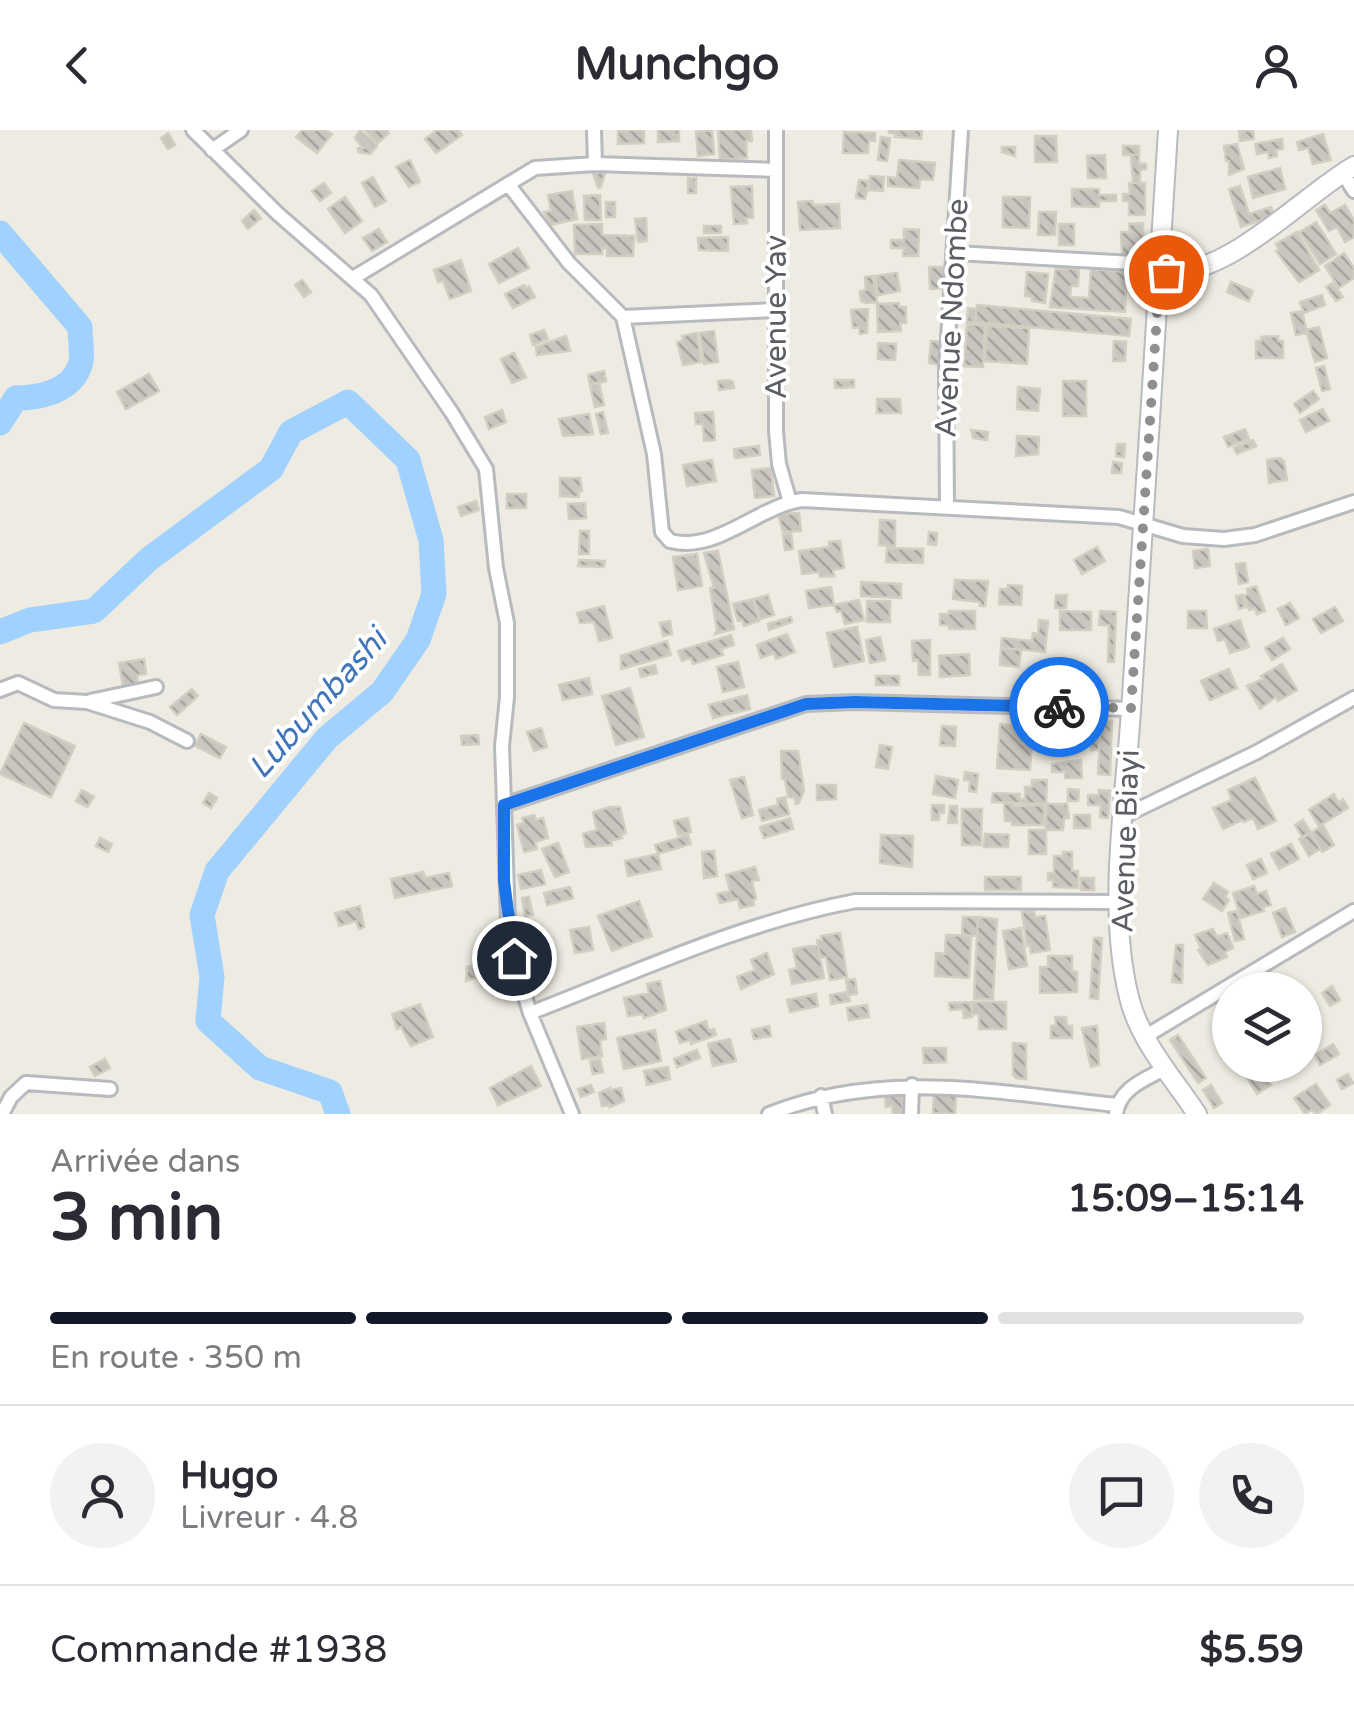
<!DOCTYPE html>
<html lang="fr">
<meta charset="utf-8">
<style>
body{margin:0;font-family:"Varela Round",sans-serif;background:#f2f2f3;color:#2b2b33;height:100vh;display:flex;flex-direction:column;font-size:38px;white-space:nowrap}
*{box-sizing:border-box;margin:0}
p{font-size:32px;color:#7c7c81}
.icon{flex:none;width:55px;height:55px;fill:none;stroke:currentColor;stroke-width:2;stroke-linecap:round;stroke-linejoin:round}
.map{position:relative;height:984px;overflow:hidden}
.drawer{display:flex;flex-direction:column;background:#fff;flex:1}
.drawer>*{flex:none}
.controls{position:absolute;left:1212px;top:842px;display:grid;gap:20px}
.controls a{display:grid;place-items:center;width:110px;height:110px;border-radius:50%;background:#fff;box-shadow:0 2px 8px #0004;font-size:50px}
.pin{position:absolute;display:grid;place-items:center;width:85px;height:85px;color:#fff;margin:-42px;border:5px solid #fff;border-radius:50%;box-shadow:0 2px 10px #0007}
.courier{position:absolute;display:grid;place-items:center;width:100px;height:100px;margin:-50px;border:8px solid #1a73e8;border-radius:50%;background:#fff;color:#222;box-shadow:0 2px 12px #0007}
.overview em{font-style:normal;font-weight:800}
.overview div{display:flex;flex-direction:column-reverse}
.overview{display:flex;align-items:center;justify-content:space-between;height:170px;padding:0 50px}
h1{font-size:65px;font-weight:800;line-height:75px}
.bar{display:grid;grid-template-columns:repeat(4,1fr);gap:15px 10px;align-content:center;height:120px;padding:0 50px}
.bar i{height:12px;border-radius:8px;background:#e1e1e2}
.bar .on{background:#111827}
.bar p{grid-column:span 4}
.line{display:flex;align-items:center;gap:25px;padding:0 50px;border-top:2px solid #e1e1e2}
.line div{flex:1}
.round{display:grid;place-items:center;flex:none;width:105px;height:105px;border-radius:52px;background:#f2f2f3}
header{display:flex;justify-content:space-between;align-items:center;height:130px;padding:0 50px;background:#fff;font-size:45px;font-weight:800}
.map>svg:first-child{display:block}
</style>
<header><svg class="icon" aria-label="back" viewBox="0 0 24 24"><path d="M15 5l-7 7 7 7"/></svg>Munchgo<svg class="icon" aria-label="person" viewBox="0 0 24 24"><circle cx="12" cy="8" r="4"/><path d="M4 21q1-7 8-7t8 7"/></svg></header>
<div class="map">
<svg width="1354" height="984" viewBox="0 0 1354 984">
<defs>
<pattern id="building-back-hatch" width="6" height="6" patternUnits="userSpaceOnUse" patternTransform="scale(2.5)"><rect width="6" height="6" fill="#c9c6bf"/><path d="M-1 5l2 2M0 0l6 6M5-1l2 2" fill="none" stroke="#a6a49f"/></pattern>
</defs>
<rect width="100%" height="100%" fill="#eeece2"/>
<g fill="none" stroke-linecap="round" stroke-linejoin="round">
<path stroke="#a1d1ff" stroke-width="25" d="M0,103L80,197C80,209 84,228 79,238C69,262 39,268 16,268L0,293
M0,502L30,490L94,481L149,429L271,339L291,302L348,272L408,330L431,410L434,464L418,510L382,562L327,608L217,741L202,785L212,847L208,891L260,938L330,962L338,984"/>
</g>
<path fill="url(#building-back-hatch)" stroke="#d2cec1" stroke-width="2.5" d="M302,0H326L332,4L317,23L296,7Z
M360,0L377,16L370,24L358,22V18H363L355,8Z
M365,0H386L389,3L377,14Z
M437,0H458L462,5L436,23L425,9Z
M618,0H644V13L618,14Z
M658,0H679V11L658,12Z
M712,0L714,24L698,26L696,2Z
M718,0H751L752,11H746L747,28L720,30Z
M889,0H922L921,9L895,7L896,4L889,3Z
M1253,0L1254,9L1240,11L1239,1Z
M844,2L875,3V11L869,10L868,23H843Z
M168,3L175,15L168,19L161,8Z
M1323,4L1331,30L1313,34L1308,18L1299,20L1297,12Z
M1035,6H1056L1057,32H1035Z
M881,7L890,8L887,31L878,30Z
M1282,9L1283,19L1276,20L1277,26L1269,28L1268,22L1257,24L1255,14Z
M1237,14L1244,39L1229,45V31H1226L1224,16Z
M1123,16H1139V25H1123Z
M1002,17H1015V26L1002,22Z
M1105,25L1106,48H1088L1087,26Z
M1131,25H1139V34H1146V39L1140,40V53H1133Z
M410,30L420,52L409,57L396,37Z
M899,30L935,33L933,50L920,49L919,58L888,56V47L897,48Z
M1280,38L1285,59L1253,68L1248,47Z
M593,43H605L601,57L598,58Z
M870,46L884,47L883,61L869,60Z
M373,47L386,71L375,77L362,53Z
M688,48H696V63H688Z
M859,50L869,51L865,69L856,68Z
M324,53L331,63L320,71L312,61Z
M1129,53H1145V85H1129V71H1123V64H1130Z
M752,56L753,88H746L747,93L734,94L731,57Z
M1240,56L1249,84L1271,77L1274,86L1241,97L1229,59Z
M1072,59H1099V65H1116V71H1099V77L1072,76Z
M572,61L577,89L550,95L544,82L551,81L548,65Z
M600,65L601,90H585L584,66Z
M345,67L362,91L345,103L328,79Z
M1003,67H1030L1029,98L1003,97Z
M813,71V75L839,74L840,98L800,100L798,72Z
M606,72H615V87H606Z
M1325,75L1330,83L1345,75L1354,90V107L1345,112L1337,97L1329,101L1316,80Z
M254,80L261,88L248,99L242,91Z
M1039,82H1056L1055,105H1038Z
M646,88L647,111L638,112L635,89Z
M1316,92L1336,124L1320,134L1300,102Z
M1143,93L1144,127L1122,125L1121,102H1130L1129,94Z
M602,94V105L634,106L633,126H607V118H602V124H575L574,95Z
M1059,94H1074V115H1059Z
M704,96H721V103H704Z
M379,99L387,112L372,121L363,108Z
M904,99L919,100L918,126H903L904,118H891V110H904Z
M1297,102L1319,140L1299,152L1276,121L1279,119L1276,114Z
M728,107V121L699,120L698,108Z
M518,118L529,138L499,153L489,134Z
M1344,123L1354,138V148L1339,158L1325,136Z
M461,130L471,161L450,169L443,151L438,152L434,140Z
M929,137H946L947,158L930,159Z
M1056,138L1079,139L1078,156H1071L1070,167L1089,168L1091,139L1127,142L1125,182L1050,177Z
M1027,142L1048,144L1045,173L1032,171V167L1025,166Z
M897,143L900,161L878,165L875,146Z
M873,146L877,172L866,173L861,171L860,161L866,160L865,147Z
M302,150L311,162L304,167L295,155Z
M1231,152L1253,161L1249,171L1227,162Z
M1333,153L1343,167L1336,171L1326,157Z
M524,155L526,158L529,156L535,167L513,178L505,164Z
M1322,165L1325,175L1304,183L1300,172Z
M899,173V177H906V193H900L901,201L878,202L877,174Z
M977,175L1131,189L1129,206L975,192Z
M968,178L976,179L975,192H967Z
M868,179L867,203L860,204L859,197L853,198L851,180Z
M1302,181L1307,203L1296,205L1291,183Z
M967,194L985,195L983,237L964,236Z
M987,196L1029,198L1027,234L985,231Z
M1319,197L1327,228L1315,232L1306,200Z
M544,200L548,209L533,215L530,205Z
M714,201L718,232L704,234L700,203Z
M697,203L701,232L683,235L677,212L683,211L682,206Z
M566,206L570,221L537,225L536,217Z
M1278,206V211H1283V228H1256V211H1261V207Z
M931,211L944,212L942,235L929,233Z
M1114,211L1126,212L1125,231H1113Z
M878,213L896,214L895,230L878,229Z
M514,223L526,247L512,253L501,229Z
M1324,236L1330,259L1322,261L1316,238Z
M604,241L606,251L590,255L588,245Z
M149,244L159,261L126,279L117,262Z
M729,250L733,252L734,258L719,260L718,251Z
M835,250H854V257L835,258Z
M1063,251H1086V286H1063Z
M599,252L604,275L595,277L590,255Z
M1018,257L1040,259L1038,281L1017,279Z
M1313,261L1319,269L1300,283L1294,274Z
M877,269H900L901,283H877Z
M1323,279L1329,291L1306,302L1300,290Z
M502,280L506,292L489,299L485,287Z
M603,282L608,303L601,304L596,284Z
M713,282L715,310L704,311L703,294H696L695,283Z
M589,284L593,304L563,306L559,289Z
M1245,299L1249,309L1228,317L1224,307Z
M971,300L988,302L987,310L973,308Z
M1017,306L1039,307L1038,324L1016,326Z
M1253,310L1256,316L1237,324L1234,318Z
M1117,314H1125L1124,327L1116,326Z
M759,316L760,325L735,328L734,319Z
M1280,328L1284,331L1287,350L1269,353L1267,330Z
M712,330L716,351L687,356L683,335Z
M1113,332L1122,333L1121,343H1112Z
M771,338L774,366L755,368L752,340Z
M560,348H580L582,361H579V367L560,366Z
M507,364H526V378H507Z
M476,371L479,380L461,386L458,377Z
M585,373L586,388L569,389L568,374Z
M799,383L801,401L783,402L778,384Z
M880,390L895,391V416L879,415Z
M580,401H589V424H579Z
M929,402L937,403L936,415L928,414Z
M791,403L793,419L785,420L783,405Z
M840,411L844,438L833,440L834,446L820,447L819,442L802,444L799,421L829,417V412Z
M1097,417L1105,431L1082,444L1074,430Z
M887,418L923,419V433L886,432Z
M1208,419L1210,436L1195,438L1193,421Z
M718,421L734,499L715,504L717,500L710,458H714L704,423Z
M697,424L702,456L678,460L673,427Z
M579,430L605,431L604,437L578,436Z
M1245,433L1248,452L1239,454L1236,434Z
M955,450L988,451L985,476H980V472L953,469Z
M861,452L901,454V468L861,466Z
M1008,455L1022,456L1021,475L999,474L1000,459H1008Z
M1256,456L1265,481L1257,484L1255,478L1249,480L1244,466L1248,464L1247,459Z
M831,457L834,475L809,478L806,461Z
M768,465L774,485L760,489L754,469Z
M1056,465H1067L1066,478H1055Z
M1243,465L1246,477L1239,479L1236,466Z
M753,469L759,491L744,496L742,490L738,491L733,474Z
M859,470L864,490L845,494L841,481L837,482L834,475Z
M867,471H890V492H867Z
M1290,473L1299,488L1286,495L1278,479Z
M604,476L612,508L599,511L594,492L580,493L577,483Z
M1335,477L1343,491L1321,503L1313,489Z
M949,481H975V499H949V495H940V484H949Z
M1060,481L1091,482V500H1060Z
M1100,481L1116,482L1114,532H1108L1109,495H1099Z
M1188,481H1206L1207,498H1188Z
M791,487L792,492L769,500L768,494Z
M1039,490L1048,491L1045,522L1001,518L1002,508L1032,511L1033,503L1038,504Z
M1240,490L1249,517L1230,523L1225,509L1218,511L1214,499Z
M670,491L672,504L663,506L660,493Z
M857,497L864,531L834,537L827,503Z
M787,504L795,522L776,529L774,523L761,528L757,515Z
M731,505L734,515L721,519L723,525L693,534L691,528L682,531L678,521Z
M880,507L885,530L870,533L866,510Z
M1283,508L1290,519L1272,530L1265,518Z
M930,510V545H919L918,530L913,531L912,511Z
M667,511L671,525L621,539V526Z
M1001,518L1021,520L1019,537L1000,535Z
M969,524L970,545L940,547L939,526Z
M144,529L146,544L137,545L138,554L123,556L119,533Z
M738,532L744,557L723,562L717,537Z
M1282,534L1297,560L1278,571L1276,567L1260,579L1247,556L1263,549L1261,546Z
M655,535L657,543L641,547L639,539Z
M1229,539L1237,558L1210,570L1201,551Z
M876,546H899V555H876Z
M589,548L592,564L563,570L559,555Z
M630,558L644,607L616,615L602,566Z
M192,559L198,566L177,585L170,577Z
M747,565L750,579L713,588L709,575Z
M1101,590L1112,591L1110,645L1098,644Z
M24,593L75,616L51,667L0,644Z
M1000,594L1033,597L1030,640L997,638Z
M942,596L956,597L955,616L940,615Z
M541,598L547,617L534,621L527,602Z
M201,604L226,617L220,628L195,616Z
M478,605L479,614L462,615L461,606Z
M1050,606H1060V614H1066L1063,626H1053L1052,621H1059V617H1050Z
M1092,606L1100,607L1099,620H1091Z
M880,615L892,617L888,639L876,637Z
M781,621H798L804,660L799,673L796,674L795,668L788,667L785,649H782Z
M1081,630L1082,648H1065V642H1052V634Z
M965,642L978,644L976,662L969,661L970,651L964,650Z
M936,646L958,650L955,668L933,664Z
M744,647L753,685L742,688L730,650Z
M1255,648L1276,691L1258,699L1253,688L1244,692L1242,690L1223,699L1213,678L1232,670L1228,660Z
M1032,650H1047L1046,674L992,672L993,663L1020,664L1019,669H1025V657H1032Z
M817,655H836V669L817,670Z
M1068,659L1079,660L1078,671H1068Z
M82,660L94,667L87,677L76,671Z
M1099,660L1110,661L1108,688L1100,687L1101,675H1088V665H1099Z
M209,663L217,668L211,678L203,673Z
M1334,664L1339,673L1343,669L1348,678L1319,696L1309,680Z
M785,667L789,684L762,691L759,680L778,675L777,669Z
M1013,672V676L1044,675V695H1012V691H1005L1004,673Z
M1046,674H1067L1069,688H1064L1063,700H1046Z
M932,675H944V683H939V690H932Z
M950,676H957V693H948Z
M610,677H620L626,703L621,705L622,708L611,711L612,715L586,717L583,704L597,700L593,682Z
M962,679H982L981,715H962Z
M534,685L536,690L543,688L548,708L535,712L537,719L524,722L517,695L524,693L522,688Z
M1074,685H1090V698H1074Z
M688,688L691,702L678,705L674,691Z
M790,688L793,699L764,708L760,697Z
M1303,690L1311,703L1302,707L1295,695Z
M1323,695L1334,715L1322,722L1311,703Z
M1029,700H1046V724H1029Z
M1311,703L1320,719L1309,726L1299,709Z
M985,704L1009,705L1008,717H984Z
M688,705L691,714L658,724L655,715Z
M881,705L913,706L912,737L880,733Z
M100,708L112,714L108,722L96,716Z
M558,713L569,742L555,747L542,719Z
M1291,714L1299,729L1279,739L1271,724Z
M714,721L717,746L704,748L702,722Z
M1063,722H1072V741H1078V758L1053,757V750H1048V743H1054V726H1063Z
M658,724L661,739L628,746L625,731Z
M1261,729L1267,743L1253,749L1247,735Z
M755,737L759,750L752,751L756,769L753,770L754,775L740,778L738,769L720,773L717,764L730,761L726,745Z
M541,740L545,754L521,759L518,745Z
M423,742L425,748L449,743L452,756L395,768L391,749Z
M985,747H1021V760H985Z
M1081,748H1094V760H1081Z
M1214,753L1228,762L1225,767L1229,770L1222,781L1203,769Z
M1254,756L1257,764L1266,761L1271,775L1263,777L1264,781L1241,788L1233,763Z
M570,757L573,768L547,775L544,763Z
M529,767L533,785L525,786L522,768Z
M639,771L652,806L612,821L598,786Z
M360,776L364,797L359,799L356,791L339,796L335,783Z
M1285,778L1295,802L1282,807L1273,783Z
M1034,781L1035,787L1045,786L1050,820L1031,823L1030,815L1027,816L1022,782Z
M1237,781L1244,809L1235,811L1228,783Z
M963,787H978L977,806L962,805Z
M978,787L997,789L993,869H974Z
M589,797L593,820L575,823L570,800Z
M1021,798L1027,836L1009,839L1003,801Z
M1213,799L1217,807L1227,803L1233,818L1225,822L1227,827L1208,835L1198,820L1201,819L1195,805Z
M840,803L847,847L830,850L826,827L820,828L817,810H822L821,806Z
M946,805L971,806L969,848L935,846L936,823L945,824Z
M1094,808H1102L1098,869L1090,868Z
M1176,815H1183L1182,853L1172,852Z
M810,816H818L824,848L792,854L789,840L797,838L793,819Z
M767,823L774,844L741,859L737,847L755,840L751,830Z
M1048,826H1072V840L1077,842V862L1040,863V837H1048Z
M482,833L486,845L466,851L467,837Z
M855,849L857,864L848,865L846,850Z
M660,851L666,880L644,888L643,884L628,886L624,868L649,863L647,854Z
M1332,856L1340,870L1330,876L1322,863Z
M848,862L850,871L831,874L830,865Z
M816,864L818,876L790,882L787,870Z
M971,872L972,887L964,888L963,879L950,880L949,873Z
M972,872H1006V899H979V884H972Z
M420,874L433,907L411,916L401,897L397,899L392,884Z
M867,875L869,887L849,890L847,878Z
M1224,883L1230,892V903L1218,910L1213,902L1221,897L1216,889Z
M1055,887H1066L1067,896H1072V908H1051V896L1056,895Z
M706,891L709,901L714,899L716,905L691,914L690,910L680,913L676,902Z
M604,893L606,909L600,910L602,926L582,929L577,897Z
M769,896L771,906L754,909L752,900Z
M1097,896L1099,935L1091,937L1082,898Z
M655,900L661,931L624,939L617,908Z
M1178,905L1206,948L1198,953L1170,910Z
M730,909L736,931L713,936L708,914Z
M1013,913L1026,914V949L1016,948L1013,945Z
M1333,914L1339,924L1320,935L1315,925Z
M923,918H946V932L924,933Z
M697,920L700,928L677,937L674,929Z
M105,929L110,938L95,946L90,937Z
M600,929L603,942L593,944L590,931Z
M531,936L541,956L498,975L490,958Z
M668,937L670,949L647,955L644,941Z
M1259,938L1271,955L1257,964L1246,946Z
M1348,944L1353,953L1342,959L1337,950Z
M1316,954L1330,975L1317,984L1311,980L1305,984L1294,968Z
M591,955L594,962L581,967L578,959Z
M1211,955L1222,973L1214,978L1203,960Z
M610,958V960L621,958L624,971L610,977V975L602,976L599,963Z
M934,963L956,964L955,984L933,983Z
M902,964L903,984H893L892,976L886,977L885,965Z"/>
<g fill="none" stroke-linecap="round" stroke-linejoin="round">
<defs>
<path id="minor" d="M193,0L278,84L371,165L452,283L486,339L496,438L507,493V567L502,616L508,791L513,828L530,883L572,984
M594,0L595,34
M776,0V301L779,334L790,372
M212,20L241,0
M1343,43L1354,61
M508,54L569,133L623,187L654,324L662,402L670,411C717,423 758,376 802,370L1119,387L1183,406L1224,409L1255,405L1354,372
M956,123L1133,133L1160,140
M353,148L535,38L595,34L776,40
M623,187L774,180
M947,376L946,241L961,0
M0,560L18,553L54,570L87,572L150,592L187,611
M90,571L156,557
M504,675L806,574L855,572L1131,579
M1124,686L1257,622L1354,568
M530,883C637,842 743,792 856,771L1120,772
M1146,906L1354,781
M821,966L825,984
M2,984L11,967L26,953L110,959
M769,984C883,938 999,963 1117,975
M911,984L912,955
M1116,984C1119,958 1146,949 1166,938"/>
<path id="tertiary" d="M1168,0C1157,194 1143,387 1131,581C1125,671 1107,779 1129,867C1139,910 1173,948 1197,984
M1160,140C1220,155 1303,65 1354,36"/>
</defs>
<use href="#minor" stroke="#b8babf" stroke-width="18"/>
<use href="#tertiary" stroke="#b8babf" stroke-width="22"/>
<use href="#minor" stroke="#fff" stroke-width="12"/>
<use href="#tertiary" stroke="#fff" stroke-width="18"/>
</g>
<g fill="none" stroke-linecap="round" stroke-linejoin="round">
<path stroke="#8e908f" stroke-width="10" stroke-dasharray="0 18" d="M1059,577L1131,578L1160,140L1166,142"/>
<path stroke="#1a73e8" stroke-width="12" d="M514,828L504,751V675L806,574L855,572L1059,577"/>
</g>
<g text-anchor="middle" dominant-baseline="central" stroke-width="8" stroke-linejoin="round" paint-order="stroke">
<g font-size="30" fill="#5b5e63" stroke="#fff">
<text transform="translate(776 187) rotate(-90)">Avenue Yav</text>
<text transform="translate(952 188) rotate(-87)">Avenue Ndombe</text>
<text transform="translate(1126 711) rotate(-88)">Avenue Biayi</text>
</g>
<g font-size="32" font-style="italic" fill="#4075bb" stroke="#fff">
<text transform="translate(318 574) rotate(-48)">Lubumbashi</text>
</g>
</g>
</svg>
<div class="controls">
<a><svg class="icon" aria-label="layers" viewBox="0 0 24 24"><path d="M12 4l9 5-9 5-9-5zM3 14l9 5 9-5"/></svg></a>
</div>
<div class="pin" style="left:1166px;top:142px;background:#ea580c"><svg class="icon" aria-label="bag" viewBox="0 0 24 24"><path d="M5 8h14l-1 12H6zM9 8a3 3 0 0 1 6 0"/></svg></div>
<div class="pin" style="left:514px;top:828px;background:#1f2937"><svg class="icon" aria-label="home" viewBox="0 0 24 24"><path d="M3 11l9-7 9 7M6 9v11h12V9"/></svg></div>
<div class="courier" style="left:1059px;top:577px"><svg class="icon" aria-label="bike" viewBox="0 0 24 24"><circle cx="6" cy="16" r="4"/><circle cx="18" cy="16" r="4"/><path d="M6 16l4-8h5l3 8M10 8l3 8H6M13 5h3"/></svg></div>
</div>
<section class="drawer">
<div class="overview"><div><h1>3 min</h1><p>Arrivée dans</p></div><em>15:09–15:14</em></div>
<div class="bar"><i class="on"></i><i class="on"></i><i class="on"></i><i></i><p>En route · 350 m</p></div>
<div class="line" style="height:180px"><a class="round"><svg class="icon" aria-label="person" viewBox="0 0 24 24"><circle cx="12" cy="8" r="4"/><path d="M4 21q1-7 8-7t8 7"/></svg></a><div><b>Hugo</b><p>Livreur · 4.8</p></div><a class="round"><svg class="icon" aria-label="chat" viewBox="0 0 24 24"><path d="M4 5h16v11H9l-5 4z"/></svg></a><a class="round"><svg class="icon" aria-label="phone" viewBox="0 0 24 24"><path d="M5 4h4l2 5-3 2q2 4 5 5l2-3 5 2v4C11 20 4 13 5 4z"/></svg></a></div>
<div class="line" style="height:130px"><div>Commande #1938</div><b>$5.59</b></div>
</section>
